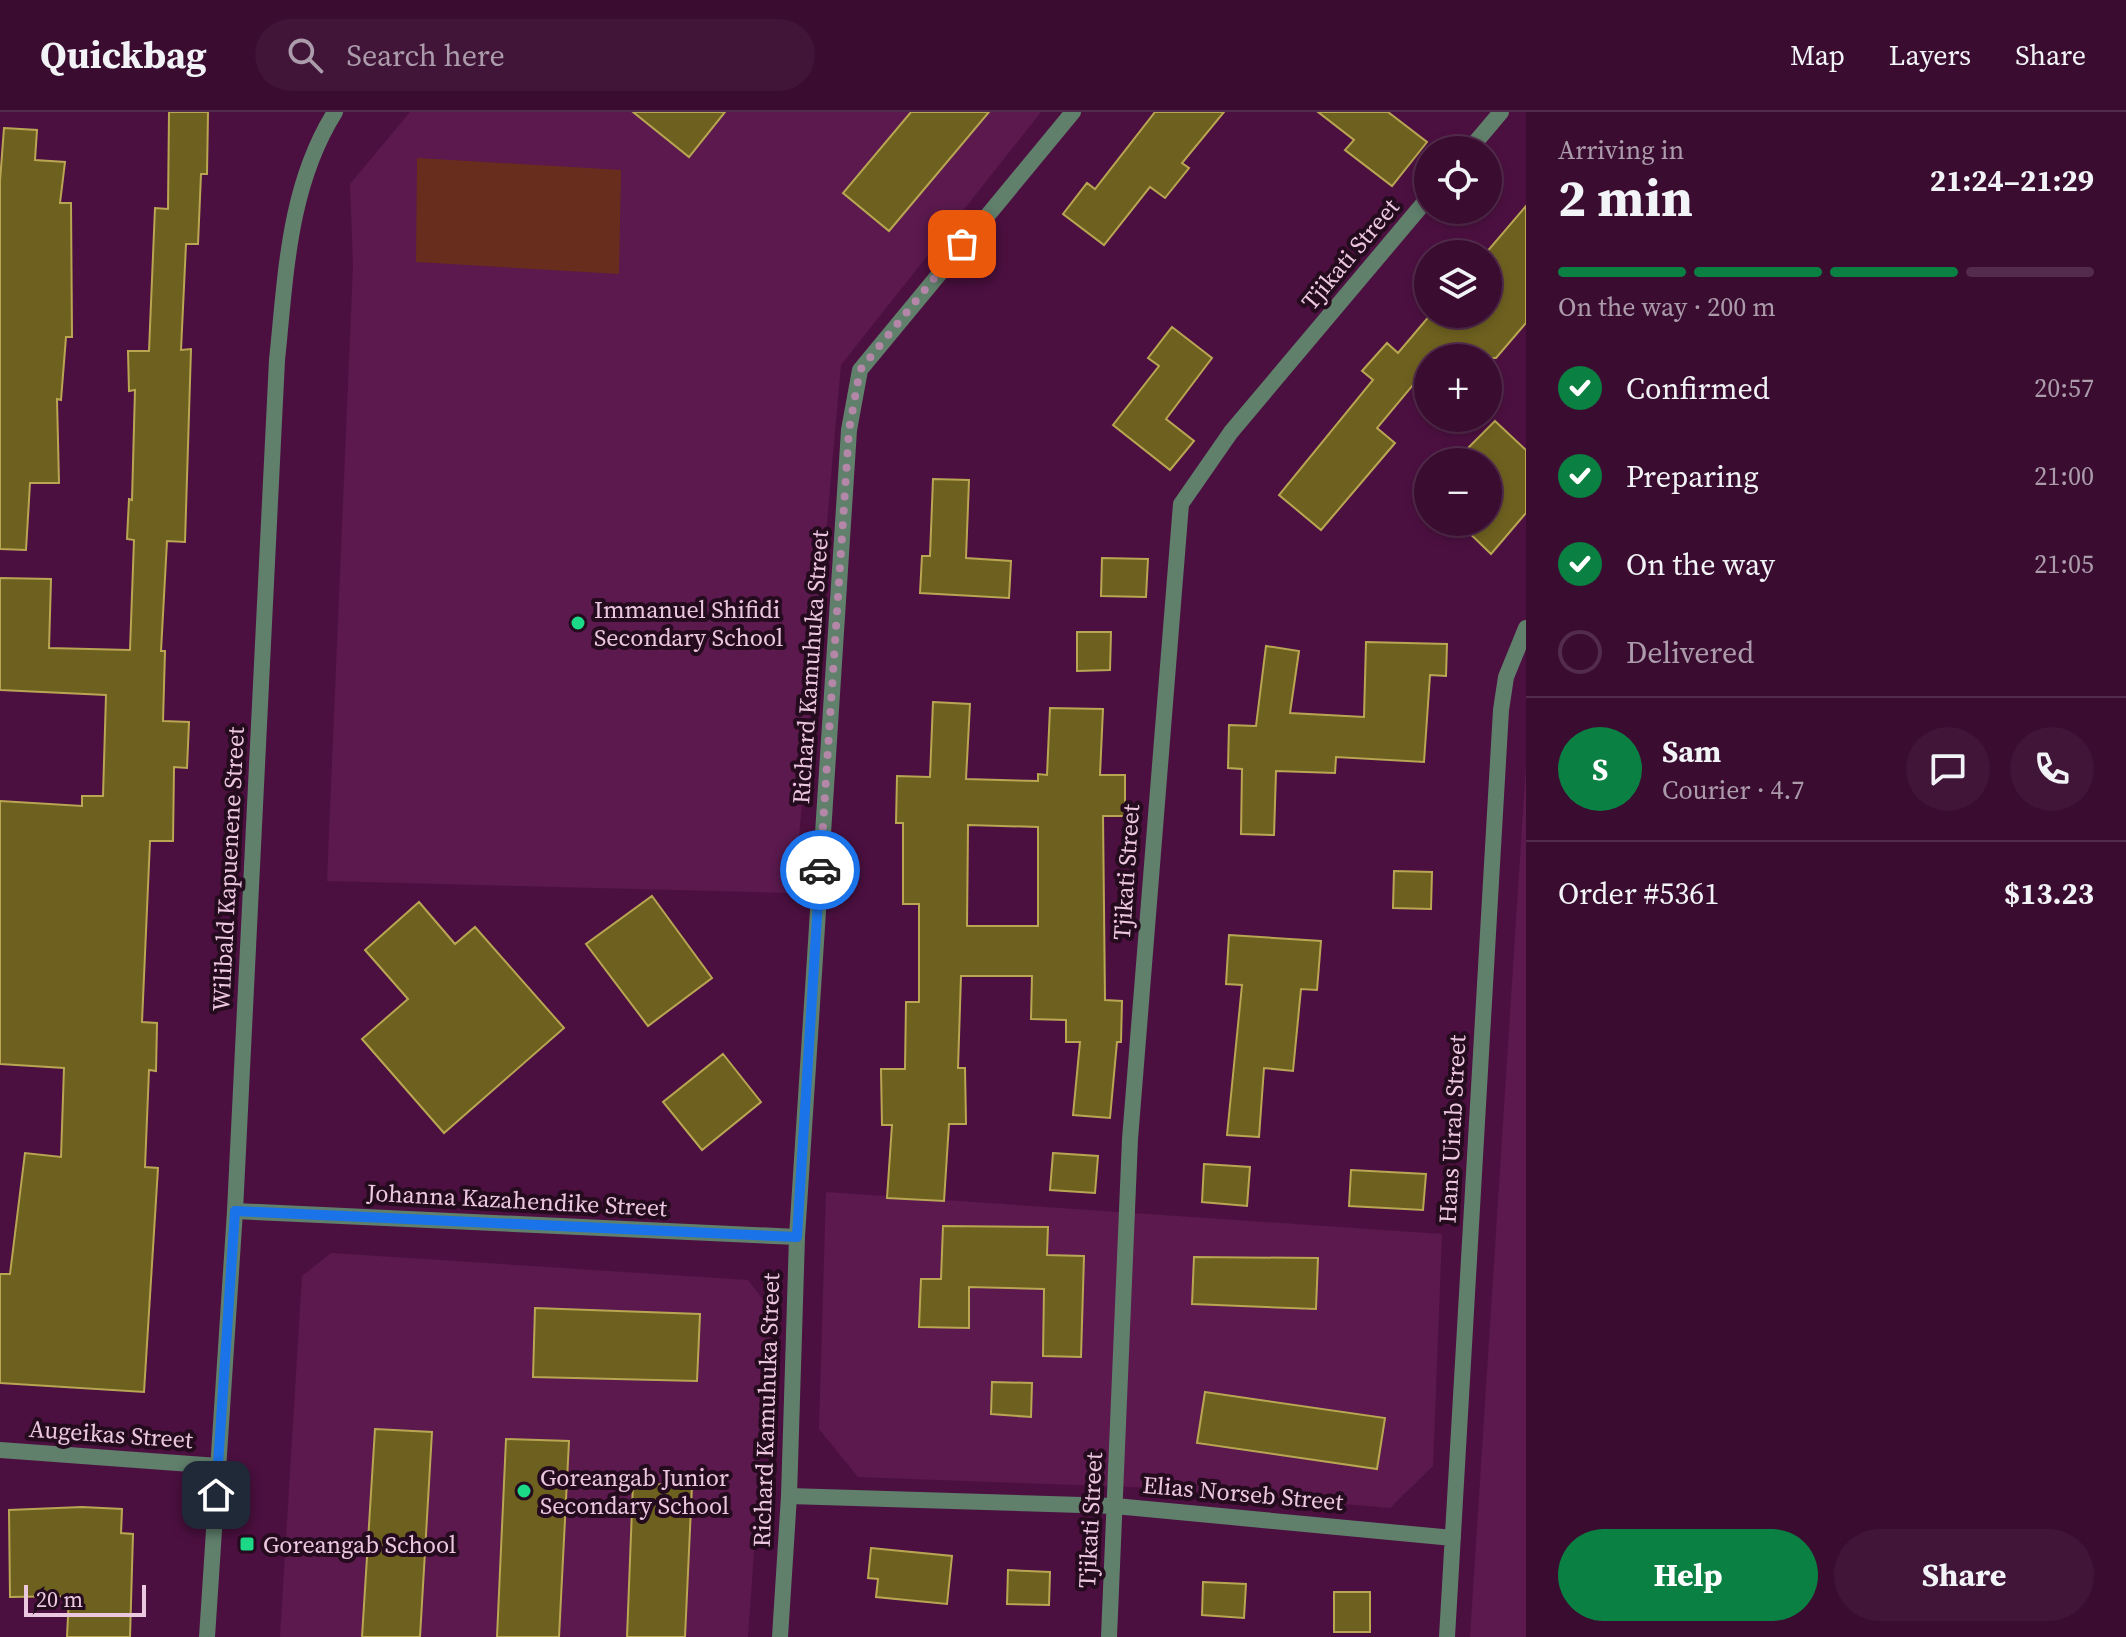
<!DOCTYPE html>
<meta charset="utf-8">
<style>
body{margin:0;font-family:"Source Serif 4",serif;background:#401538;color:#f1f3f6;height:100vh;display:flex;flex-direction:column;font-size:30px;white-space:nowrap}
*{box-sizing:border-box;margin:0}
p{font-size:26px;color:#ab9bab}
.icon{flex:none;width:44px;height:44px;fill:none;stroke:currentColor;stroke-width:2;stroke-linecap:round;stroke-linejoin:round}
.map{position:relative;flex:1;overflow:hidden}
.side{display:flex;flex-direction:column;background:#390c30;width:600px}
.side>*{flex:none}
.tools{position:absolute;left:1414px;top:24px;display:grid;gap:16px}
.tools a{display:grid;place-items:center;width:88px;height:88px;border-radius:50%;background:#390c30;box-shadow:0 4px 12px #0003,0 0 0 2px #532c4c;font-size:40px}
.scale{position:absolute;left:24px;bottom:20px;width:122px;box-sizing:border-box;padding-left:8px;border:4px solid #ecc7e0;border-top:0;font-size:22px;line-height:28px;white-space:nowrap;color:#ecc7e0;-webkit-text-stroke:6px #240b1e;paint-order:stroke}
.pin{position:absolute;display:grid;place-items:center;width:68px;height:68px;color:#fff;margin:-34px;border-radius:16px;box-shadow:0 4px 12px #0006}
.courier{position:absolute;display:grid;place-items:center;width:80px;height:80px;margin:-40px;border:6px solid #1a73e8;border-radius:50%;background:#fff;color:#222;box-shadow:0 2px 10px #0007}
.overview em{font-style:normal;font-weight:700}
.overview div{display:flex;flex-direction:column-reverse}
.overview{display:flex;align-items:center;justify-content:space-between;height:136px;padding:0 32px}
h1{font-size:52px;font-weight:700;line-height:60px}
.bar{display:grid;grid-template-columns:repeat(4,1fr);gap:12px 8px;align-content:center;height:96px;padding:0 32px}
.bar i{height:10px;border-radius:6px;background:#532c4c}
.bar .on{background:#0b8043}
.bar p{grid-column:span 4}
.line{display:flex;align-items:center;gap:20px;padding:0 32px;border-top:2px solid #532c4c}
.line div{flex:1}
.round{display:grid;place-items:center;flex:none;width:84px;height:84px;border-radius:42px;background:#401538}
ol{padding:0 32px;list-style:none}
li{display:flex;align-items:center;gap:24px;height:88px}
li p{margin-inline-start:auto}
li .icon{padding:8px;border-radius:50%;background:#0b8043;color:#fff;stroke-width:4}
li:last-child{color:#ab9bab}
li i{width:44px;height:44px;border:4px solid #532c4c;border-radius:50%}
.button{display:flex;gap:16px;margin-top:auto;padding:16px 32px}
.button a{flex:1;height:92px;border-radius:48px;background:#0b8043;color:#fff;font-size:32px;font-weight:700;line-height:92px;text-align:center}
.button a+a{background:#401538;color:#f1f3f6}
header{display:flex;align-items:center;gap:48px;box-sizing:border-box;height:112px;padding:0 40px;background:#390c30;border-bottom:2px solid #532c4c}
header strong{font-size:38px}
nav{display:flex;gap:44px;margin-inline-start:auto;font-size:28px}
.search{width:560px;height:72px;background:#401538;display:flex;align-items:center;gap:20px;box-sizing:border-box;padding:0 28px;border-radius:44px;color:#ab9bab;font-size:30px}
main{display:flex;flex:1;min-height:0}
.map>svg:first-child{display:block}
</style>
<header>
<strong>Quickbag</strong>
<div class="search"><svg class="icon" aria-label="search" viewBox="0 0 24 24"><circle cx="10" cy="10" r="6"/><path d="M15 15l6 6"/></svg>Search here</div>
<nav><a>Map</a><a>Layers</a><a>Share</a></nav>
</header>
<main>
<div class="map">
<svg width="1526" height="1525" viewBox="0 0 1526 1525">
<rect width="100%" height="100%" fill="#4c1040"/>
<path fill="#5b194e" d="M410,0H1041L841,253L794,781L327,769L353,154L350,72Z
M1526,653V1525H1470Z
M826,1080L1442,1122L1433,1354L1390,1396L1157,1376L858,1365L819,1317Z
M331,1141L748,1168L771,1198L748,1525H280L302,1164Z"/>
<path fill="#682d1c" d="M417,46L621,58L619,162L416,150Z"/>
<path fill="#6e601f" stroke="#b9a653" stroke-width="2" fill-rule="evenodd" d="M169,0H208L207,62H201L198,132H186L181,238L191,237L185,430L167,429L161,539H165L163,609L189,610L187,656L174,655L173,729H150L142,910L157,911L156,959L149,958L145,1055L158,1056L144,1280L0,1271V1162H10L25,1041L61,1045L64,956L0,952V689L82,694V684H103L106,583L0,578V466L51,467L49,536L130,538L134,428L127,427L129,387L132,388L135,278L129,279L128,239H149L155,96L168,97Z
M633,0H725L689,45Z
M911,0H989L889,119L843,81Z
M1155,0H1224L1182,51L1189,56L1165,86L1150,75L1104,133L1063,102L1087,71L1095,77Z
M1318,0H1388L1427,30L1392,74L1345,38L1354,28Z
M4,16L37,18L35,48L65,50L60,91H71L72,225H66L61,288L57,287L59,371H30L26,438L0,437V69Z
M1526,94V211L1496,246H1428V255L1377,316L1395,331L1321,418L1279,383L1373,268L1362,259L1387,231L1398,241L1431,202H1488V142H1485Z
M1172,215L1212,246L1166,307L1194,329L1170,358L1113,313L1159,254L1148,246Z
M1495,309L1526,338V401L1491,442L1458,410H1488V350H1454Z
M933,367L969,368L966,446L1011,449L1009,486L920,481L922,444H930Z
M1102,446L1148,447L1146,485L1101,484Z
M1077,520H1111L1110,558L1077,559Z
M1366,530L1447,532L1446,564L1430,563L1424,650L1336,645L1335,661L1276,659L1274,723L1241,722L1242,657L1228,656L1229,613L1256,614L1266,534L1299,539L1290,601L1364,605Z
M933,590L970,592L966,667L1038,669V662L1047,663L1050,596L1103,597L1100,663H1125V704H1103L1105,888L1122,889L1121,930H1117L1110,1006L1073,1003L1080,930H1066V908L1031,907L1032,864H961L958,956H965L966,1012H949L944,1089L887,1086L892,1013H882L881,957H905L906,890H919V792H903V711H896L897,664L930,665ZM968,713L1038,715V814H967Z
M1394,759L1432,760L1431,797L1393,796Z
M652,784L712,866L648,914L586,832Z
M419,790L455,832L475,815L564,916L444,1021L362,927L408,887L365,838Z
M1229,823L1321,829L1317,878L1301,877L1293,959L1264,956L1259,1025L1227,1023L1242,873L1226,872Z
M723,942L761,990L702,1038L663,990Z
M1053,1041L1098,1044L1095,1081L1050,1078Z
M1204,1052L1250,1055L1247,1094L1202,1090Z
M1351,1058L1426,1062L1423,1098L1349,1094Z
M943,1114L1048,1115L1047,1143L1084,1144L1081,1245L1043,1244L1044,1177L969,1175V1216L919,1215L921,1167H941Z
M1194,1145L1318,1146L1316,1197L1192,1192Z
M535,1196L700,1202L697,1269L533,1265Z
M992,1270L1032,1271L1031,1305L991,1302Z
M1205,1280L1385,1306L1377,1357L1197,1331Z
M375,1317L432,1320L420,1525H362Z
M506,1327L569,1329L559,1525H497Z
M633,1371L692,1374L685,1525H627Z
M82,1395L122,1397L121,1421L133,1422L130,1525H67L69,1484L10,1485L9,1398Z
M871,1436L952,1444L947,1492L876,1485L878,1467L868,1466Z
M1008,1458L1050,1460L1049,1493L1007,1492Z
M1203,1470L1246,1472L1244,1506L1202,1503Z
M1334,1480H1370V1520H1334Z"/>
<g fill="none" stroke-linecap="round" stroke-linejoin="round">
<path stroke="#60806c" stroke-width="16" d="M1469,38L1501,0
M235,1099L797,1125
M0,1338L218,1354
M789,1384L1115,1394L1453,1426
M780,1525L789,1384L797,1125L849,318L860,258L1073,0
M1109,1525L1130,1027L1181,392L1231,320L1428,86
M1447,1525L1501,598L1506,565L1526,516"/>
<path stroke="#60806c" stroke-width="16" d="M207,1525L235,1099L277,248C286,163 288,75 335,0"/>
</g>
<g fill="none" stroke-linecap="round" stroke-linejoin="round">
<path stroke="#b487a8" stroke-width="8" stroke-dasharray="0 14.4" d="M820,758L849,318L860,258L962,132"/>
<path stroke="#1a73e8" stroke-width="10" d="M216,1383L235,1099L797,1125L820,758"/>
</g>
<g fill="#1cd988" stroke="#240b1e" stroke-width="3">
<circle cx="578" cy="511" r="8"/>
<circle cx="524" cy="1379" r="8"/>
<rect x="239" y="1424" width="16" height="16" rx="4"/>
</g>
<g text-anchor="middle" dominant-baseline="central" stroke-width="8" stroke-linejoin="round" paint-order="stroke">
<g font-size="24" fill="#ecc7e0" stroke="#240b1e">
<text transform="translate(1350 142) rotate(-50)">Tjikati Street</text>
<text transform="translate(810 555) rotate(-86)">Richard Kamuhuka Street</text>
<text transform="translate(228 757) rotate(-87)">Wilibald Kapuenene Street</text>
<text transform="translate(1126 760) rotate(-86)">Tjikati Street</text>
<text transform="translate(1452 1017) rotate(-87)">Hans Uirab Street</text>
<text transform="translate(517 1088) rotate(3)">Johanna Kazahendike Street</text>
<text transform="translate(766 1298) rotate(-88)">Richard Kamuhuka Street</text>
<text transform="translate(111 1322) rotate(4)">Augeikas Street</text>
<text transform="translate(1243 1381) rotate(5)">Elias Norseb Street</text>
<text transform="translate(1090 1408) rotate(-87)">Tjikati Street</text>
</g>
<g font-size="24" fill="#ecc7e0" stroke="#240b1e" text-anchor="start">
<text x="594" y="497">Immanuel Shifidi<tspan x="594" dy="28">Secondary School</tspan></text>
<text x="540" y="1365">Goreangab Junior<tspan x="540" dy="28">Secondary School</tspan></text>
<text x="263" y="1432">Goreangab School</text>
</g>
</g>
</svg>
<div class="tools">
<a><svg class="icon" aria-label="locate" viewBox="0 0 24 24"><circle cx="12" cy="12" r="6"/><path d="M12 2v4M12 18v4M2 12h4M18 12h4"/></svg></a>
<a><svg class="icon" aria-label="layers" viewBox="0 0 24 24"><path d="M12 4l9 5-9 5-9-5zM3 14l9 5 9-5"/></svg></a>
<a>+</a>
<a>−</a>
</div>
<div class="scale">20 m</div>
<div class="pin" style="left:962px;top:132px;background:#ea580c"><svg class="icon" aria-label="bag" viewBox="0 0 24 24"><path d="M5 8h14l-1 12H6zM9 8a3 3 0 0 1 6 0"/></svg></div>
<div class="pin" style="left:216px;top:1383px;background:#1f2937"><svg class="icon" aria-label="home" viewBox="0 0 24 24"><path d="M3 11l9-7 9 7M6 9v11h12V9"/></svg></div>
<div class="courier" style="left:820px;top:758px"><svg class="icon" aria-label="car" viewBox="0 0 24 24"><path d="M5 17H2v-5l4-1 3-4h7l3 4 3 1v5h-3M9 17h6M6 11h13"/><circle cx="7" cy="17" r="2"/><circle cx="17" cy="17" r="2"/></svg></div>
</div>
<section class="side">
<div class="overview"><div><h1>2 min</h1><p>Arriving in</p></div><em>21:24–21:29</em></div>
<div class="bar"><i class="on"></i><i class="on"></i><i class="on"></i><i></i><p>On the way · 200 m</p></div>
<ol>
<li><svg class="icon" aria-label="check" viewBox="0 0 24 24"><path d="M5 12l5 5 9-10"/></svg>Confirmed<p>20:57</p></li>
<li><svg class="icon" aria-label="check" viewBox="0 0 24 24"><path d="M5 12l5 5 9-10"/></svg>Preparing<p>21:00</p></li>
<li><svg class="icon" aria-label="check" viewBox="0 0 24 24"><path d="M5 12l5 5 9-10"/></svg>On the way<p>21:05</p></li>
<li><i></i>Delivered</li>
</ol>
<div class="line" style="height:144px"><b class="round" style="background:#0b8043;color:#fff">S</b><div><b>Sam</b><p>Courier · 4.7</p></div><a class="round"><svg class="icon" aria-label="chat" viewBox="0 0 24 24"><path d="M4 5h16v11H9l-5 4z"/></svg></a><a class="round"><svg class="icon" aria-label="phone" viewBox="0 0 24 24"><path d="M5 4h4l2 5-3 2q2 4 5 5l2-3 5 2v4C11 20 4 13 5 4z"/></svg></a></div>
<div class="line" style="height:104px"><div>Order #5361</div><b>$13.23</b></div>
<div class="button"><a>Help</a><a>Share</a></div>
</section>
</main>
